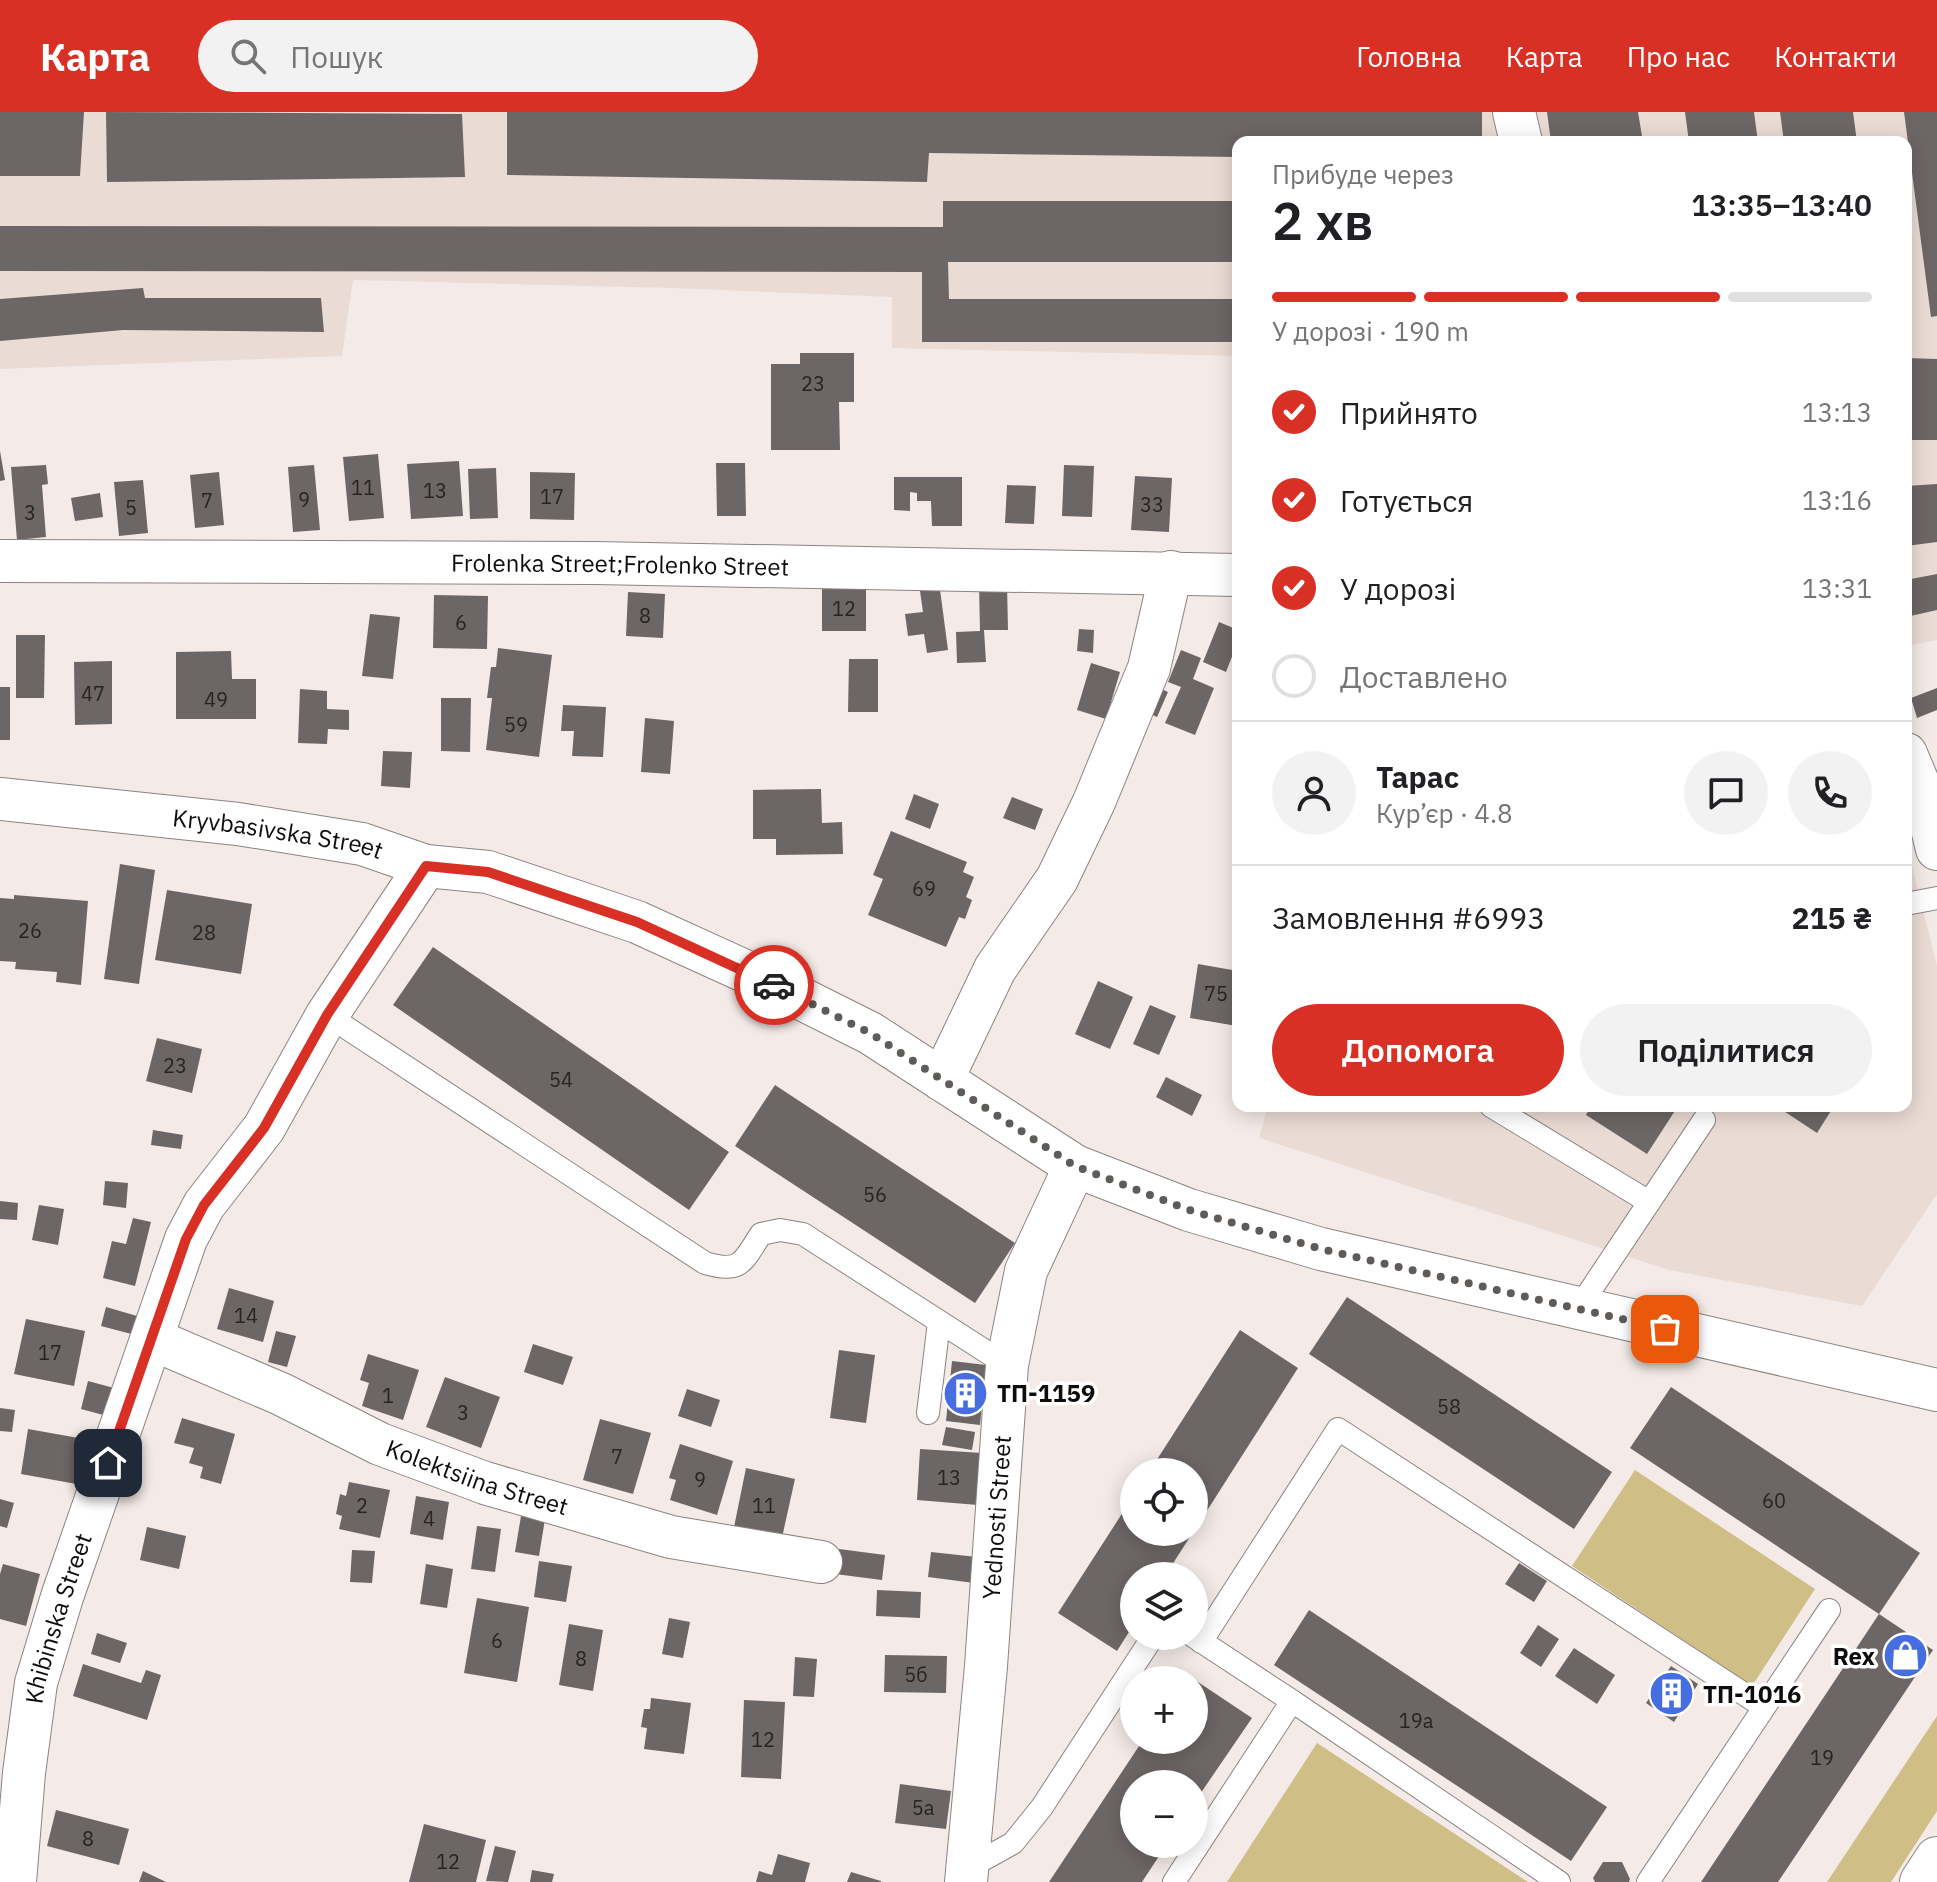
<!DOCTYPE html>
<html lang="uk">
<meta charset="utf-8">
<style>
body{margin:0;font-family:"IBM Plex Sans",sans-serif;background:#f2f2f2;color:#202124;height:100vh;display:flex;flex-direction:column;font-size:30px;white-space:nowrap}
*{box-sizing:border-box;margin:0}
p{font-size:26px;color:#757577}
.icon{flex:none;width:44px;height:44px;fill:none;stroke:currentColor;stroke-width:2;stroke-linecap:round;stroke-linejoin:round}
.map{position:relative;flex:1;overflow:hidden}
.details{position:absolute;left:1232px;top:24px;width:680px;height:976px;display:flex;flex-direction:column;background:#fff;border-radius:16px;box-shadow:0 4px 20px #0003}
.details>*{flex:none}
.fabs{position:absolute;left:1120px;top:1346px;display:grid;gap:16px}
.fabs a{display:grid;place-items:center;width:88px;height:88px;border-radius:50%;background:#fff;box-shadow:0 4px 20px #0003;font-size:40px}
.pin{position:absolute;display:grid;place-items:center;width:68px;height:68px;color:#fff;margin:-34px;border-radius:16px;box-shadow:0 4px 12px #0006}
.courier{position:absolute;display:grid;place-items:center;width:80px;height:80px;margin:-40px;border:6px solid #d93025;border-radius:50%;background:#fff;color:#222;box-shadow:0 2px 10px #0007}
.summary em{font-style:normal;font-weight:600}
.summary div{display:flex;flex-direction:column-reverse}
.summary{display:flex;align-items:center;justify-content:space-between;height:136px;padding:0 40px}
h1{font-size:52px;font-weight:600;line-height:60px}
.bar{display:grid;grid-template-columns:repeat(4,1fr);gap:12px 8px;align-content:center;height:96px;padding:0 40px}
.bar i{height:10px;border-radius:6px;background:#e0e0e0}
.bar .selected{background:#d93025}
.bar p{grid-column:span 4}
.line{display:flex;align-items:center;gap:20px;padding:0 40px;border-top:2px solid #e0e0e0}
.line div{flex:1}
.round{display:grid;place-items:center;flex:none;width:84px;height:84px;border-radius:42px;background:#f2f2f2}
ol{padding:0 40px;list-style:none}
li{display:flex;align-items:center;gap:24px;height:88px}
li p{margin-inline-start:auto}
li .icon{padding:8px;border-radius:50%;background:#d93025;color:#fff;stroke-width:4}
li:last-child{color:#757577}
li i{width:44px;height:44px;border:4px solid #e0e0e0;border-radius:50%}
.cta{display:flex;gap:16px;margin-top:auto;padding:16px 40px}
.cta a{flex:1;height:92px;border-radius:48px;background:#d93025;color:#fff;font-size:32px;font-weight:600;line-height:92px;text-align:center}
.cta a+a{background:#f2f2f2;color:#202124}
header{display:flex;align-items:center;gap:48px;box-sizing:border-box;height:112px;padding:0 40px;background:#d93025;color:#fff}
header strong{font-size:38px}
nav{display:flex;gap:44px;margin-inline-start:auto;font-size:28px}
.search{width:560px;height:72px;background:#f2f2f2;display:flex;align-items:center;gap:20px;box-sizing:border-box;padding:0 28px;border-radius:44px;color:#757577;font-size:30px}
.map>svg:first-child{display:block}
</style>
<header>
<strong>Карта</strong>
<div class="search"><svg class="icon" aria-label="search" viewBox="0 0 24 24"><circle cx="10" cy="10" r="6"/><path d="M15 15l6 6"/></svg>Пошук</div>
<nav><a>Головна</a><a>Карта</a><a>Про нас</a><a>Контакти</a></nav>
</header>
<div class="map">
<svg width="1937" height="1770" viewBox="0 0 1937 1770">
<rect width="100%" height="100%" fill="#f4ebe8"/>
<path fill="#ebdbd5" d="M0,0H1937V528L1906,534V30H1238V244L892,236V185L672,176L353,168L342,244L0,257Z
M1906,731L1937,854V1082L1862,1194L1669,1158L1259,1026L1268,994H1906Z"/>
<path fill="#cfbe85" d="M1635,1358L1815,1477L1752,1574L1572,1454Z
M1937,1604V1699L1891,1770H1827Z
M1317,1631L1528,1770H1227Z"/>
<path fill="#6d6666" d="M0,0H84L80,64H0Z
M106,0L462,2L465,65L107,70Z
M507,0H1482V30H1238V45L929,41L927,70L507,63Z
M1547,0H1638L1643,30H1551Z
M1685,0H1754L1758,30H1689Z
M1780,0H1853L1857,30H1784Z
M1904,0H1937V204L1931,205Z
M943,89H1238V150H948L949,187H1238V230H922V160L0,159V114L943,115Z
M143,176L145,186H321L324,220L123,218L0,229V187Z
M800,241H854V290H839L840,338H771V252H800Z
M1906,246L1937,247V328H1906Z
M0,339L5,368L0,369Z
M378,342L384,406L349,409L343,345Z
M459,349L463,404L411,407L407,352Z
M716,351H745L746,404H717Z
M46,353L48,372L42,373L46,425L17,428L11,355Z
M314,353L320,418L293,420L288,355Z
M1064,353L1094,354L1092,405L1062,404Z
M496,356L498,406L470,407L468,357Z
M219,360L224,413L195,416L190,363Z
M530,360L575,361L574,408L530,407Z
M1135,364L1172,366L1169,420L1131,418Z
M894,365H962V414H932L931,389H917V381L910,380V399L894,398Z
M143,368L148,421L119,424L114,370Z
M1937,372V430L1906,434V374Z
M1007,373L1036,374L1034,412L1005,411Z
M100,381L103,405L75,409L71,386Z
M1937,462V498L1906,505V468Z
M939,470L948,538L927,541L924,522L908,524L905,502L923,500L919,472Z
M822,472L866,473V519H822Z
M1007,472L1008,518H984L986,550L957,551L956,520L980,519L979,473Z
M628,480L665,482L663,526L626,524Z
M434,483L488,484L487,537L433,536Z
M370,502L400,505L393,567L362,564Z
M1219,510L1238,518V529L1226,560L1203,550Z
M1079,517L1094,518L1093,541L1077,539Z
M16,523H45L44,586H16Z
M498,536L552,543L539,645L486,638L492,586H487L491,555H496Z
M1181,538L1201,546L1193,567L1214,576L1195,623L1165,611L1181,575L1168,570Z
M231,539L232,567H256V607H176V540Z
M849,547H878V600H848Z
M112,549V612L75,613L74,550Z
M1091,551L1120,560L1106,607L1077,598Z
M1149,571L1168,580L1157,605L1137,596Z
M0,575H10V628H0Z
M1937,576V598L1917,606L1911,586Z
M300,577L327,579V597L349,598V618L328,617L327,632L298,631Z
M441,586H471L470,640L441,639Z
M563,593L606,595L603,645L572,644L574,619H561Z
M645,606L674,609L670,662L641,660Z
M383,639L412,640L410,676L381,674Z
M821,677L822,711L842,710L843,742L776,743V727H753V678Z
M914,682L939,692L930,717L905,707Z
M1012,685L1043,697L1035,718L1003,706Z
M891,719L967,750L963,760L974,765L966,785L972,788L965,807L959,805L946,835L868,803L883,767L873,763Z
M120,752L155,758L139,872L104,867Z
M167,778L252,792L241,862L155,848Z
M14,783L88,789L81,873L56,870L57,860L15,857L16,850L0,849V786L14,787Z
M433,835L729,1040L689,1098L393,893Z
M1198,852L1238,859L1237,914L1190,906Z
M1098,869L1133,885L1110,937L1075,922Z
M1150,893L1176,904L1159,943L1133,932Z
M157,926L202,937L192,981L146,969Z
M1166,965L1202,983L1192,1004L1156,985Z
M775,973L1015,1131L975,1191L735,1034Z
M1591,994H1678L1647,1042L1586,1003Z
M1776,994H1834L1817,1021Z
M153,1018L183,1023L181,1037L151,1033Z
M105,1069L128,1071L126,1096L103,1093Z
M0,1089L18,1091L17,1108L0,1107Z
M39,1093L64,1097L58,1133L32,1128Z
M133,1106L151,1110L135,1174L103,1166L112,1129L126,1132Z
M229,1176L274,1189L263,1230L217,1217Z
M1347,1185L1612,1360L1574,1417L1309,1242Z
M106,1195L144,1206L139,1224L101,1214Z
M26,1207L85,1219L74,1274L14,1262Z
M1240,1218L1298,1256L1194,1419V1360H1149Z
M276,1219L296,1224L287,1255L268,1250Z
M533,1232L573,1245L563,1273L524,1260Z
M839,1238L875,1243L866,1311L830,1306Z
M368,1242L419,1258L403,1308L362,1294L369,1271L360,1268Z
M952,1249L986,1253L980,1313L946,1309Z
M445,1265L500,1285L481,1336L426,1315Z
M88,1269L114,1276L107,1304L81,1297Z
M1671,1275L1920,1441L1879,1502L1630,1336Z
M687,1277L720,1288L711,1315L678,1304Z
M0,1296L15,1298L12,1320L0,1319Z
M182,1306L235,1322L221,1372L200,1366L203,1355L189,1351L194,1336L174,1331Z
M600,1307L651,1321L633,1382L583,1368Z
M946,1315L975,1320L972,1338L942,1333Z
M28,1317L90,1328L82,1373L21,1362Z
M680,1332L733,1349L717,1403L670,1388L676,1368L669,1366Z
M920,1337L982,1341L978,1393L917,1388Z
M746,1356L795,1367L781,1430L733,1420Z
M349,1370L390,1378L380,1426L339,1417L342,1404L336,1402L340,1382L346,1384Z
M1134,1383V1420H1193L1165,1464H1134V1512L1117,1539L1058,1501Z
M416,1384L449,1390L443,1428L410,1422Z
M0,1387L14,1391L7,1416L0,1414Z
M522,1398L546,1401L539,1444L515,1440Z
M477,1414L501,1417L495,1460L471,1457Z
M147,1415L186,1424L179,1457L140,1448Z
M839,1437L885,1443L882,1468L835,1462Z
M352,1438L375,1439L372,1471L350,1470Z
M931,1440L977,1445L974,1471L928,1465Z
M539,1449L572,1454L566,1490L534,1485Z
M1519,1451L1547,1469L1534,1490L1505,1472Z
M3,1452L40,1462L26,1514L0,1507V1462Z
M426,1452L453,1457L447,1496L420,1492Z
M877,1478L921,1480L920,1506L876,1504Z
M477,1486L529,1495L517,1570L464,1561Z
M1309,1498L1607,1695L1571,1749L1274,1553Z
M1879,1502L1933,1538L1778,1770H1701Z
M669,1506L690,1510L683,1546L662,1542Z
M569,1512L603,1518L593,1579L559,1573Z
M1538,1513L1559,1527L1541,1555L1520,1541Z
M97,1521L127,1531L120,1551L91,1542Z
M1574,1536L1615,1563L1597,1592L1555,1564Z
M885,1543L947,1544L946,1581L884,1580Z
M795,1545L817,1547L814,1585L793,1584Z
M83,1552L141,1571L146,1558L161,1563L147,1608L73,1584Z
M1671,1554L1698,1572L1674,1610L1646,1591Z
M1186,1562L1252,1606L1194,1691V1672H1134V1732H1167L1142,1770H1049L1143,1628H1194V1568H1182Z
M651,1586L691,1591L684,1642L644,1637L647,1616L641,1615L644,1597H650Z
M744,1588L785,1590L781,1667L741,1665Z
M900,1672L951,1679L946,1717L895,1711Z
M56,1698L129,1717L119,1753L47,1734Z
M424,1712L486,1728L476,1770H409Z
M495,1734L516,1739L508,1770L486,1769Z
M778,1742L810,1751L805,1770H756L759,1759L772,1763Z
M1603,1750H1622L1630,1767L1629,1770H1595L1593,1766Z
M532,1758L554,1762L552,1770H530Z
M143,1759L166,1770H139Z
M851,1760L881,1769V1770H847Z"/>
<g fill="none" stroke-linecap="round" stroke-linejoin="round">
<defs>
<path id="service" d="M1906,792L1937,786
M327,903L705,1151C742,1162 743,1149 761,1122L780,1118L803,1122L1007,1253
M1491,994L1649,1090
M1578,1197L1704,1008
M928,1301L939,1210
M1193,1524L1292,1589
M1201,1530L1338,1317L1764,1595
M968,1756L1013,1731L1042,1695L1150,1529L1159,1524
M1174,1770L1292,1589L1559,1770
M1648,1770L1829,1498"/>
<g id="minor">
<path d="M1514,0L1521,30"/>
<path id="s1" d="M0,449L595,451L1238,463"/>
<path d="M1906,642L1925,687L1937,737"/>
<path id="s2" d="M0,687L238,712L362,732L426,754L488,760L637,810L760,866L870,921L1075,1054L1189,1098L1321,1137L1937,1278"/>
<path d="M942,968L995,857L1057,767L1094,690L1149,556L1171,460"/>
<path id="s3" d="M152,1227L281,1282L380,1332L485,1371L671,1425L821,1450"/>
<path id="s4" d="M15,1770L24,1661L36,1571L62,1485L186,1127L204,1093L264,1016L327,903L426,754"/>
<path id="s5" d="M966,1770L986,1554L1007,1253L1026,1159L1075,1054"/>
</g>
<path id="primary" d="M1922,1770L1937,1747"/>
</defs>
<use href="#service" stroke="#8c8482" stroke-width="24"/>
<use href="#minor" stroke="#8c8482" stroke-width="44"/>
<use href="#primary" stroke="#8c8482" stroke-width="46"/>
<use href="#service" stroke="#fff" stroke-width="22"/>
<use href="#minor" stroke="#fff" stroke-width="42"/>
<use href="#primary" stroke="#fff" stroke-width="44"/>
</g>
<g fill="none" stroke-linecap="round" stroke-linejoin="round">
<path stroke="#5f5b59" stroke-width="8" stroke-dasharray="0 14.4" d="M774,873L870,921L1075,1054L1189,1098L1321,1137L1665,1217"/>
<path stroke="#d93025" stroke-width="10" d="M108,1351L186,1127L204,1093L264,1016L327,903L426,754L488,760L637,810L774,873"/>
</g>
<defs>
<symbol id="building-disc" viewBox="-11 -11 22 22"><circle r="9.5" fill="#476ee0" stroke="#fff"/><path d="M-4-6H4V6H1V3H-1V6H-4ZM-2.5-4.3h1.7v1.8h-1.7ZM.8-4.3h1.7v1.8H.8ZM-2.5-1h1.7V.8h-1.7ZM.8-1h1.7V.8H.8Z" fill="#fff"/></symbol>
<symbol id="shop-disc" viewBox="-11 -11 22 22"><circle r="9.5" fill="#476ee0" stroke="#fff"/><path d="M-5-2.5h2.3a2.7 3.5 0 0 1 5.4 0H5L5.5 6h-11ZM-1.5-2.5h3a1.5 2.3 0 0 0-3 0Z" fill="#fff"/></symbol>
</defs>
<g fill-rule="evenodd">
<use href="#building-disc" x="940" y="1256" width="51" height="51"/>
<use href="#shop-disc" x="1880" y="1518" width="51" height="51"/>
<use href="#building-disc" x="1646" y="1556" width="51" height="51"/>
</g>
<g text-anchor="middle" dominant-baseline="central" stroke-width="7" stroke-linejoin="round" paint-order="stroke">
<g font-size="20" fill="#262322">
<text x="813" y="271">23</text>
<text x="363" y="375">11</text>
<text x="435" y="378">13</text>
<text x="552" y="384">17</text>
<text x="304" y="387">9</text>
<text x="207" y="388">7</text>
<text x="1152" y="392">33</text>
<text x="131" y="395">5</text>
<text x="30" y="400">3</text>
<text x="844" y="496">12</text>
<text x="645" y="503">8</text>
<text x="461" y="510">6</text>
<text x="93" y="581">47</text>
<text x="216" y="587">49</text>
<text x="516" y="612">59</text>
<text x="924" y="776">69</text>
<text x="30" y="818">26</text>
<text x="204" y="820">28</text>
<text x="1216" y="881">75</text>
<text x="175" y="953">23</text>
<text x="561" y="967">54</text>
<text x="875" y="1082">56</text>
<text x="246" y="1203">14</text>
<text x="50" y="1240">17</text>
<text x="388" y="1283">1</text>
<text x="1449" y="1294">58</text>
<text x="463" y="1300">3</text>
<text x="617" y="1344">7</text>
<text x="949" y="1365">13</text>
<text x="700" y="1367">9</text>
<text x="1774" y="1388">60</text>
<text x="362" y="1393">2</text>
<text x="764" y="1393">11</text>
<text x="429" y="1406">4</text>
<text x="497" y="1528">6</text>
<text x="581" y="1546">8</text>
<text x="916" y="1562">5б</text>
<text x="1416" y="1608">19а</text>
<text x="763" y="1627">12</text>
<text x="1822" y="1645">19</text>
<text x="923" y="1695">5а</text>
<text x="88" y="1726">8</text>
<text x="448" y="1749">12</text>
</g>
<g font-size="24" fill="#0f0d0c" stroke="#fff">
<text stroke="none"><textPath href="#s1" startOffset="620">Frolenka Street;Frolenko Street</textPath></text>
<text stroke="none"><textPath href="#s2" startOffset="280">Kryvbasivska Street</textPath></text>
<text stroke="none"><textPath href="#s3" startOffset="354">Kolektsiina Street</textPath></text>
<text stroke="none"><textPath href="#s5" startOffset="366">Yednosti Street</textPath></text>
<text stroke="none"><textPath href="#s4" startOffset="268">Khibinska Street</textPath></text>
</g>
<g font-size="24" font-weight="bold" fill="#0f0d0c" stroke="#fff" text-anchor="start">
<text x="997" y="1281">ТП-1159</text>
<text x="1875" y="1544" text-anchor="end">Rex</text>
<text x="1703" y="1582">ТП-1016</text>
</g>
</g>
</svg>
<div class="fabs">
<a><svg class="icon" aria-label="locate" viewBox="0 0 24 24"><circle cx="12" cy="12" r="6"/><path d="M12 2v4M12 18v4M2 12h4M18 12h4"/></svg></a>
<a><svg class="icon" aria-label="layers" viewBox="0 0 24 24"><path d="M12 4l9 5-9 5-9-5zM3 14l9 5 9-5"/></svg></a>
<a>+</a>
<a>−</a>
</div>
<div class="pin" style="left:1665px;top:1217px;background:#ea580c"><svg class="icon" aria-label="bag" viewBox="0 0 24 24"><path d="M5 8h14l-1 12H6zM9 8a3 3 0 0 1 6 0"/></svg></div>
<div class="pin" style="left:108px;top:1351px;background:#1f2937"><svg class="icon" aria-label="home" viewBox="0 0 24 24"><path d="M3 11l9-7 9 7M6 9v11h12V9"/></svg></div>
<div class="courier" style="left:774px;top:873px"><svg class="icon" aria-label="car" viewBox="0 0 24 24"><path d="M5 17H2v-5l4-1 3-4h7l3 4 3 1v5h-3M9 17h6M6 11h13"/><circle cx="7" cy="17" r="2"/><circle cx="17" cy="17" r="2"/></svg></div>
<section class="details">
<div class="summary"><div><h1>2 хв</h1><p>Прибуде через</p></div><em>13:35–13:40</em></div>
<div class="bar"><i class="selected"></i><i class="selected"></i><i class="selected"></i><i></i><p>У дорозі · 190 m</p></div>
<ol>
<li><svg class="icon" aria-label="check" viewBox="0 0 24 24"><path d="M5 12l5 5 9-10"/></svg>Прийнято<p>13:13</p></li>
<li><svg class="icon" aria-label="check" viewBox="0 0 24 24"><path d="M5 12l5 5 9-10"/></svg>Готується<p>13:16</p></li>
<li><svg class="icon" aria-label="check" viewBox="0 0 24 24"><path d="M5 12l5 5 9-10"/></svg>У дорозі<p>13:31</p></li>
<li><i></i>Доставлено</li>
</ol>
<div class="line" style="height:144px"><a class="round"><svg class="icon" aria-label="person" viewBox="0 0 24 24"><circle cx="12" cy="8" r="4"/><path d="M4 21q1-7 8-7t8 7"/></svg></a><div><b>Тарас</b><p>Кур’єр · 4.8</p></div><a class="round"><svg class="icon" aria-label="chat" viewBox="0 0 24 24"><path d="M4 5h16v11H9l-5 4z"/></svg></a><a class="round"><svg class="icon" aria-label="phone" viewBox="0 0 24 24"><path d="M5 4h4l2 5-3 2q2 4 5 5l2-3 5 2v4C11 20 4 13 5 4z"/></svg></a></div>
<div class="line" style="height:104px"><div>Замовлення #6993</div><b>215 ₴</b></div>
<div class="cta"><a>Допомога</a><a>Поділитися</a></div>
</section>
</div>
